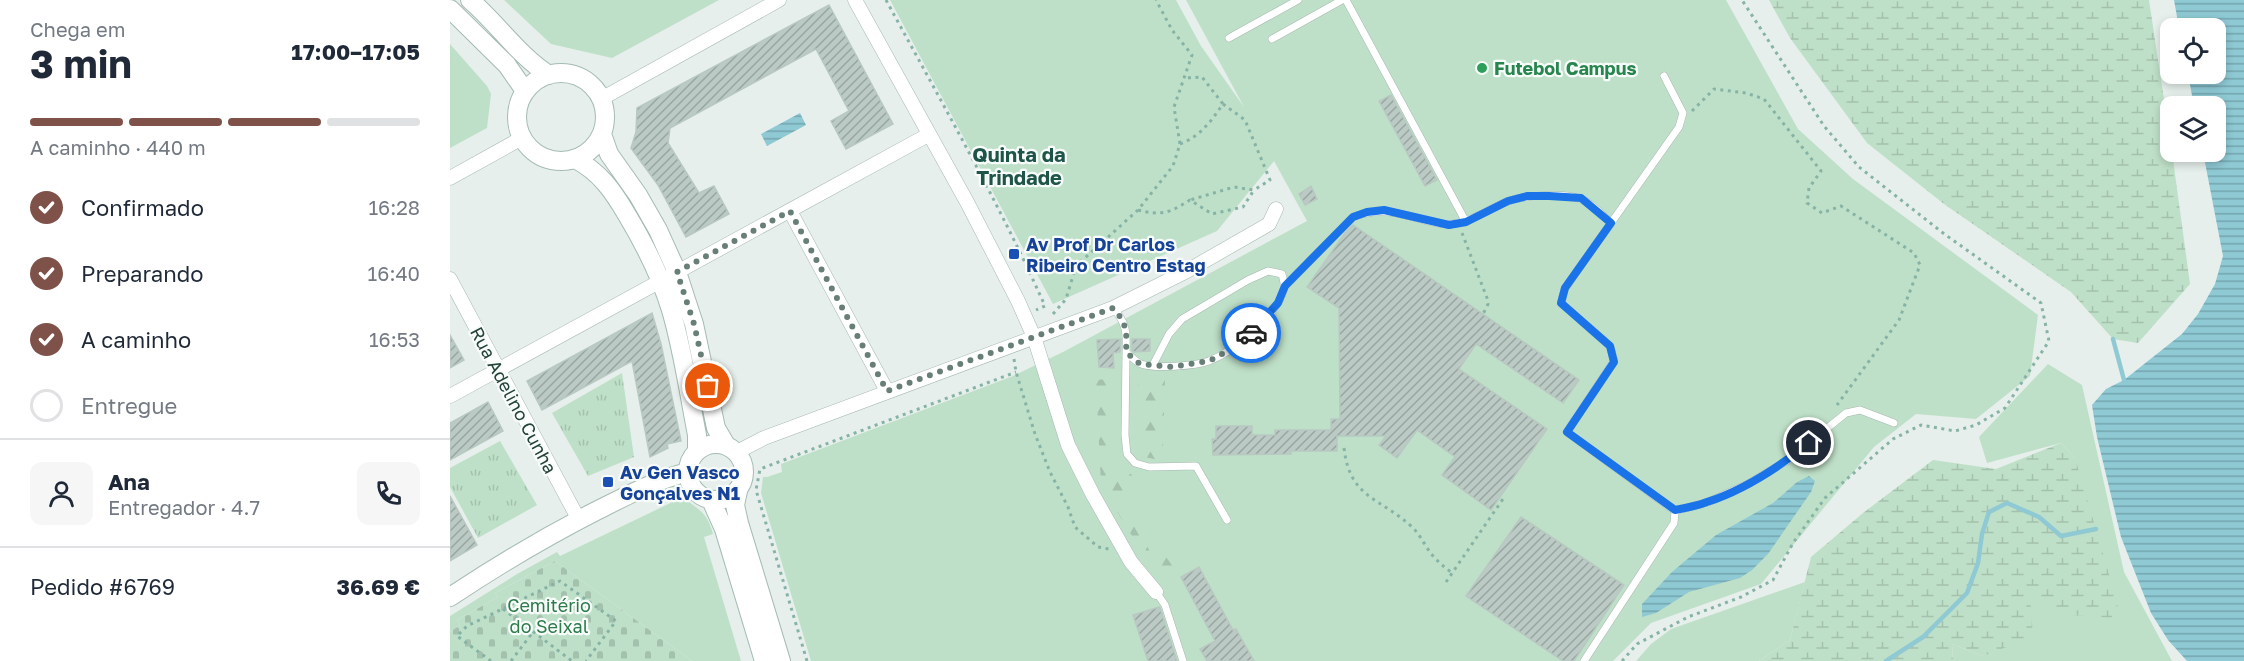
<!DOCTYPE html>
<html lang="pt">
<meta charset="utf-8">
<style>
body{margin:0;font-family:"Golos Text",sans-serif;background:#f6f6f7;color:#1f2937;height:100vh;display:flex;flex-direction:column;font-size:22px;white-space:nowrap}
*{box-sizing:border-box;margin:0}
p{font-size:20px;color:#747a83}
.icon{flex:none;width:33px;height:33px;fill:none;stroke:currentColor;stroke-width:2;stroke-linecap:round;stroke-linejoin:round}
.map{position:relative;flex:1;overflow:hidden}
.side{display:flex;flex-direction:column;background:#fff;width:450px}
.side>*{flex:none}
.buttons{position:absolute;left:1710px;top:18px;display:grid;gap:12px}
.buttons a{display:grid;place-items:center;width:66px;height:66px;border-radius:12px;background:#fff;box-shadow:0 3px 9px #0003;font-size:30px}
.pin{position:absolute;display:grid;place-items:center;width:51px;height:51px;color:#fff;margin:-26px;border:3px solid #fff;border-radius:50%;box-shadow:0 2px 6px #0007}
.courier{position:absolute;display:grid;place-items:center;width:60px;height:60px;margin:-30px;border:4px solid #1a73e8;border-radius:50%;background:#fff;color:#222;box-shadow:0 2px 8px #0007}
.head em{font-style:normal;font-weight:700}
.head div{display:flex;flex-direction:column-reverse}
.head{display:flex;align-items:center;justify-content:space-between;height:102px;padding:0 30px}
h1{font-size:39px;font-weight:700;line-height:45px}
.bar{display:grid;grid-template-columns:repeat(4,1fr);gap:9px 6px;align-content:center;height:72px;padding:0 30px}
.bar i{height:8px;border-radius:4px;background:#e0e1e3}
.bar .selected{background:#7f5249}
.bar p{grid-column:span 4}
.line{display:flex;align-items:center;gap:15px;padding:0 30px;border-top:2px solid #e0e1e3}
.line div{flex:1}
.round{display:grid;place-items:center;flex:none;width:63px;height:63px;border-radius:12px;background:#f6f6f7}
ol{padding:0 30px;list-style:none}
li{display:flex;align-items:center;gap:18px;height:66px}
li p{margin-inline-start:auto}
li .icon{padding:6px;border-radius:50%;background:#7f5249;color:#fff;stroke-width:4}
li:last-child{color:#747a83}
li i{width:33px;height:33px;border:3px solid #e0e1e3;border-radius:50%}
main{display:flex;flex:1;min-height:0}
.map>svg:first-child{display:block}
</style>
<main>
<section class="side">
<div class="head"><div><h1>3 min</h1><p>Chega em</p></div><em>17:00–17:05</em></div>
<div class="bar"><i class="selected"></i><i class="selected"></i><i class="selected"></i><i></i><p>A caminho · 440 m</p></div>
<ol>
<li><svg class="icon" aria-label="check" viewBox="0 0 24 24"><path d="M5 12l5 5 9-10"/></svg>Confirmado<p>16:28</p></li>
<li><svg class="icon" aria-label="check" viewBox="0 0 24 24"><path d="M5 12l5 5 9-10"/></svg>Preparando<p>16:40</p></li>
<li><svg class="icon" aria-label="check" viewBox="0 0 24 24"><path d="M5 12l5 5 9-10"/></svg>A caminho<p>16:53</p></li>
<li><i></i>Entregue</li>
</ol>
<div class="line" style="height:108px"><a class="round"><svg class="icon" aria-label="person" viewBox="0 0 24 24"><circle cx="12" cy="8" r="4"/><path d="M4 21q1-7 8-7t8 7"/></svg></a><div><b>Ana</b><p>Entregador · 4.7</p></div><a class="round"><svg class="icon" aria-label="phone" viewBox="0 0 24 24"><path d="M5 4h4l2 5-3 2q2 4 5 5l2-3 5 2v4C11 20 4 13 5 4z"/></svg></a></div>
<div class="line" style="height:78px"><div>Pedido #6769</div><b>36.69 €</b></div>
</section>
<div class="map">
<svg width="1794" height="661" viewBox="0 0 1794 661">
<defs>
<pattern id="forest-firs" width="22" height="20" patternUnits="userSpaceOnUse" patternTransform="scale(1.5)"><rect width="22" height="20" fill="#bfe0c8"/><path d="M5 1l3.5 6h-7zM16 11l3.5 6h-7z" fill="#a4c1ad"/></pattern>
<pattern id="wetland-marsh" width="20" height="14" patternUnits="userSpaceOnUse" patternTransform="scale(1.5)"><rect width="20" height="14" fill="#bfe0c8"/><path d="M1 5h8M5 5V1M11 12h8M15 12V8" fill="none" stroke="#a4c1ad"/></pattern>
<pattern id="cemetery-stones" width="16" height="16" patternUnits="userSpaceOnUse" patternTransform="scale(1.5)"><rect width="16" height="16" fill="#bfe0c8"/><path d="M2 7V4a2 2 0 0 1 4 0v3zM10 15v-3a2 2 0 0 1 4 0v3z" fill="#a4c1ad"/></pattern>
<pattern id="park-tufts" width="24" height="20" patternUnits="userSpaceOnUse" patternTransform="scale(1.5)"><rect width="24" height="20" fill="#bfe0c8"/><path d="M3 7l-1-3M5 7V3M7 7l1-3M15 17l-1-3M17 17v-4M19 17l1-3" fill="none" stroke="#a4c1ad"/></pattern>
<pattern id="water-rules" width="6" height="5" patternUnits="userSpaceOnUse" patternTransform="scale(1.5)"><rect width="6" height="5" fill="#8ec9d4"/><path d="M0 2.5h6" fill="none" stroke="#74a5ad"/></pattern>
<pattern id="building-hatch" width="6" height="6" patternUnits="userSpaceOnUse" patternTransform="scale(1.5)"><rect width="6" height="6" fill="#bbcac4"/><path d="M-1 1l2-2M0 6l6-6M5 7l2-2" fill="none" stroke="#98a6a0"/></pattern>
</defs>
<rect width="100%" height="100%" fill="#e6efeb"/>
<path fill="#bfe0c8" d="M54,0H269L162,58L101,44Z
M440,0H726L751,46L794,107L736,0H1276L1348,129L1403,179L1588,315L1580,376L1526,419L1466,414L1424,447L1311,584L1201,623L1163,661H361L311,493L313,477H317L332,472L331,464L563,376L613,352L857,221L824,161L767,231L603,304Z
M0,44L37,86L41,94L37,128L0,148Z
M1598,364L1632,385L1674,572L1722,661H1503L1502,644L1533,656L1579,596L1625,458L1611,443L1537,463L1529,437Z
M233,497C249,511 257,511 263,534L254,537L291,661H242L105,561L45,593L48,597L7,620L10,625L0,632V616L67,574L107,552L110,556Z
M1355,582L1340,640L1309,661H1186L1201,644L1221,629Z"/>
<path fill="url(#forest-firs)" d="M688,376L715,378L713,446L710,460L694,457Z
M657,379L662,471L681,474L695,488L671,501L701,553L716,557L729,575L723,580L717,570L699,564L651,485L646,380Z"/>
<path fill="url(#wetland-marsh)" d="M1319,0H1699L1720,139V152H1722L1740,284L1688,343L1663,339L1621,292L1494,204L1417,143L1340,38Z
M1611,443L1625,458L1668,605L1661,618L1605,614L1580,596L1583,637L1533,656L1502,644L1503,661H1309L1340,640L1361,557L1413,513L1483,460L1546,469Z"/>
<path fill="url(#cemetery-stones)" d="M105,561L242,661H0V632L10,625L7,620L48,597L45,593Z"/>
<path fill="url(#park-tufts)" d="M172,373L184,457L138,476L102,413Z
M50,441L87,505L28,538L0,487V468Z"/>
<path fill="url(#water-rules)" d="M1724,0H1794V661H1737L1718,640L1701,613L1671,537L1647,437L1642,405L1656,389L1674,380L1732,334L1748,314L1765,284L1773,256L1753,152H1766V106H1744L1738,74H1766V28H1729Z
M350,113L356,125L317,146L311,134Z
M1359,476L1365,481L1361,492L1318,554L1302,570L1290,578L1239,592L1206,613L1192,617V604L1222,572L1266,535L1323,503L1347,482Z"/>
<g fill="none" stroke-linecap="round" stroke-linejoin="round">
<path stroke="#8ec9d4" stroke-width="4.5" d="M1663,339L1674,380
M1436,661L1473,637L1517,593L1528,563L1532,534L1539,512L1557,503L1589,517L1611,536L1646,529"/>
</g>
<path fill="url(#building-hatch)" stroke="#b8c9c2" stroke-width="1.5" d="M379,5L443,124L396,149L381,121L399,111L366,49L220,128L218,143L249,193L264,186L279,214L236,237L208,185L181,148L186,132L187,108Z
M941,95L987,180L975,186L929,101Z
M861,186L867,199L855,205L849,194Z
M903,225L1129,380L1113,403L1026,344L1009,369L1097,429L1041,510L992,475L1005,457L967,430L947,458L929,445L936,436H887V451H841V454L763,455L762,439H766V426H802V435H825V430H881V419H890L889,308L857,287L895,233Z
M202,313L211,344L231,441L217,444L218,448L200,457L182,361L92,410L77,381Z
M0,335L14,360L0,368Z
M671,339L670,352L663,353L664,368L649,367L647,340Z
M682,339H700V351L684,352L682,350Z
M38,402L53,431L0,460V423Z
M0,496L27,545L0,561Z
M1071,517L1174,585L1124,661H1113L1016,596Z
M749,567L783,630L786,629L804,661H757L750,649L765,641L731,577Z
M709,607L710,608L727,661H698L683,615Z"/>
<g fill="none" stroke-linecap="round" stroke-linejoin="round">
<defs>
<path id="lane" d="M896,0L1016,222
M779,38L848,0
M822,39L892,0
M835,286L903,217C928,207 949,213 974,220C983,222 992,225 1001,224C1021,222 1038,210 1056,202C1072,195 1117,192 1133,200C1144,205 1152,215 1161,223
M663,308C676,322 677,332 676,352C680,356 686,362 691,364C705,369 745,366 759,361C785,351 828,315 834,288C835,284 833,279 832,274L818,271L798,280L732,319L719,334L703,365
M676,352L675,435L677,454L685,463L699,467L746,466L777,520
M1225,511L1258,502L1298,484L1338,460L1396,413L1410,410L1444,423
M706,592L715,605L733,661
M1134,661L1224,523L1225,511L1117,432L1164,361L1160,346L1111,303L1115,288L1229,127L1233,113L1214,76"/>
<path id="street" d="M405,0L518,204L568,301L584,337L618,445L643,495L681,562L706,592
M151,99L329,0
M0,178L72,138
M340,211L437,391
M0,279L129,520
M0,396L478,135
M287,452L314,438L663,308L737,271L819,224L826,209"/>
<path id="secondary" d="M20,0C48,24 68,55 99,75
M0,9L57,65L75,91
M67 117a44 44 0 1 1 88 0a44 44 0 1 1-88 0Z
M152,134L159,154L188,195L208,230L227,272L244,324L266,428L276,445
M125,159C150,172 163,191 177,215C195,245 211,277 221,310C233,351 239,394 247,435V451
M238 472a28 28 0 1 1 56 0a28 28 0 1 1-56 0Z
M288,491L285,505L289,523L331,661
M261,500L274,529L314,661
M0,597C48,565 97,536 148,510C178,495 206,480 238,472"/>
</defs>
<use href="#lane" stroke="#a8b8b2" stroke-width="8"/>
<use href="#street" stroke="#a8b8b2" stroke-width="15"/>
<use href="#secondary" stroke="#a4bbb3" stroke-width="20"/>
<path stroke="#86b3a5" stroke-width="3" stroke-dasharray="3 4.5" stroke-linecap="butt" d="M436,0C491,101 548,201 595,306L586,310
M773,104L795,120L820,180L804,190
M1242,111L1264,89L1296,93L1314,99L1371,171L1359,188L1357,203L1372,213L1391,206L1464,253L1470,265L1449,320L1387,405
M730,144C751,136 761,121 773,104L752,77L735,78
M688,210C712,216 719,213 740,200L762,214L793,207L804,190L784,187L740,200
M1012,233L1037,298L1038,304L1033,314
M603,314L616,299L626,266L688,210L723,166L730,144L724,107L742,55L722,30L706,0
M564,359L566,372L585,434L600,472L618,507L625,527L648,547L659,549
M894,448C900,500 931,497 963,528C972,537 976,549 985,558C990,564 996,568 1002,573
M996,582L1055,496
M53,609L122,661
M41,661L7,636L17,626L110,581L166,621L136,661
M61,661L83,632
M357,661L306,490L310,469L566,372
M1172,661L1187,644L1238,617L1291,597L1323,580L1343,543L1375,498L1443,439L1471,425L1505,431L1526,425L1555,408L1599,341L1591,303L1493,233L1409,167L1374,126L1292,0"/>
<use href="#lane" stroke="#fff" stroke-width="7"/>
<use href="#street" stroke="#fff" stroke-width="14"/>
<use href="#secondary" stroke="#fff" stroke-width="18"/>
</g>
<g fill="none" stroke-linecap="round" stroke-linejoin="round">
<path stroke="#687f78" stroke-width="6" stroke-dasharray="0 10.8" d="M258,386L244,324L227,272L340,211L437,391L663,308C677,323 677,332 676,352L690,364L722,367L759,361L785,347L801,333"/>
<path stroke="#1a73e8" stroke-width="8" d="M801,333L828,303L835,286L903,217L917,212L934,210L999,225L1016,222L1058,201L1077,196H1099L1131,198L1161,223L1115,288L1111,303L1160,346L1164,362L1117,432L1225,510C1236,508 1247,506 1257,502C1294,490 1329,467 1359,443"/>
</g>
<circle fill="#2e9e5b" stroke="#f7fbf9" stroke-width="2" cx="1032" cy="68" r="6"/>
<g fill="#1a4fb4" stroke="#f7fbf9" stroke-width="2">
<rect x="558" y="248" width="12" height="12" rx="3"/>
<rect x="152" y="476" width="12" height="12" rx="3"/>
</g>
<g text-anchor="middle" dominant-baseline="central" stroke-width="4.5" stroke-linejoin="round" paint-order="stroke">
<g font-size="18" font-weight="bold" fill="#27864d" stroke="#f7fbf9" text-anchor="start">
<text x="1044" y="68">Futebol Campus</text>
</g>
<g font-size="18" font-weight="bold" fill="#164399" stroke="#f7fbf9" text-anchor="start">
<text x="576" y="244">Av Prof Dr Carlos<tspan x="576" dy="21">Ribeiro Centro Estag</tspan></text>
<text x="170" y="472">Av Gen Vasco<tspan x="170" dy="21">Gonçalves N1</tspan></text>
</g>
<g font-size="18" fill="#24423a" stroke="#f7fbf9">
<text transform="translate(64 400) rotate(62)">Rua Adelino Cunha</text>
</g>
<g font-size="18" fill="#2d7a4b" stroke="#f7fbf9">
<text x="99" y="605">Cemitério<tspan x="99" dy="21">do Seixal</tspan></text>
</g>
<g font-size="20" font-weight="bold" fill="#1f5548" stroke="#f7fbf9">
<text x="569" y="154">Quinta da<tspan x="569" dy="23">Trindade</tspan></text>
</g>
</g>
</svg>
<div class="buttons">
<a><svg class="icon" aria-label="locate" viewBox="0 0 24 24"><circle cx="12" cy="12" r="6"/><path d="M12 2v4M12 18v4M2 12h4M18 12h4"/></svg></a>
<a><svg class="icon" aria-label="layers" viewBox="0 0 24 24"><path d="M12 4l9 5-9 5-9-5zM3 14l9 5 9-5"/></svg></a>
</div>
<div class="pin" style="left:258px;top:386px;background:#ea580c"><svg class="icon" aria-label="bag" viewBox="0 0 24 24"><path d="M5 8h14l-1 12H6zM9 8a3 3 0 0 1 6 0"/></svg></div>
<div class="pin" style="left:1359px;top:443px;background:#1f2937"><svg class="icon" aria-label="home" viewBox="0 0 24 24"><path d="M3 11l9-7 9 7M6 9v11h12V9"/></svg></div>
<div class="courier" style="left:801px;top:333px"><svg class="icon" aria-label="car" viewBox="0 0 24 24"><path d="M5 17H2v-5l4-1 3-4h7l3 4 3 1v5h-3M9 17h6M6 11h13"/><circle cx="7" cy="17" r="2"/><circle cx="17" cy="17" r="2"/></svg></div>
</div>
</main>
